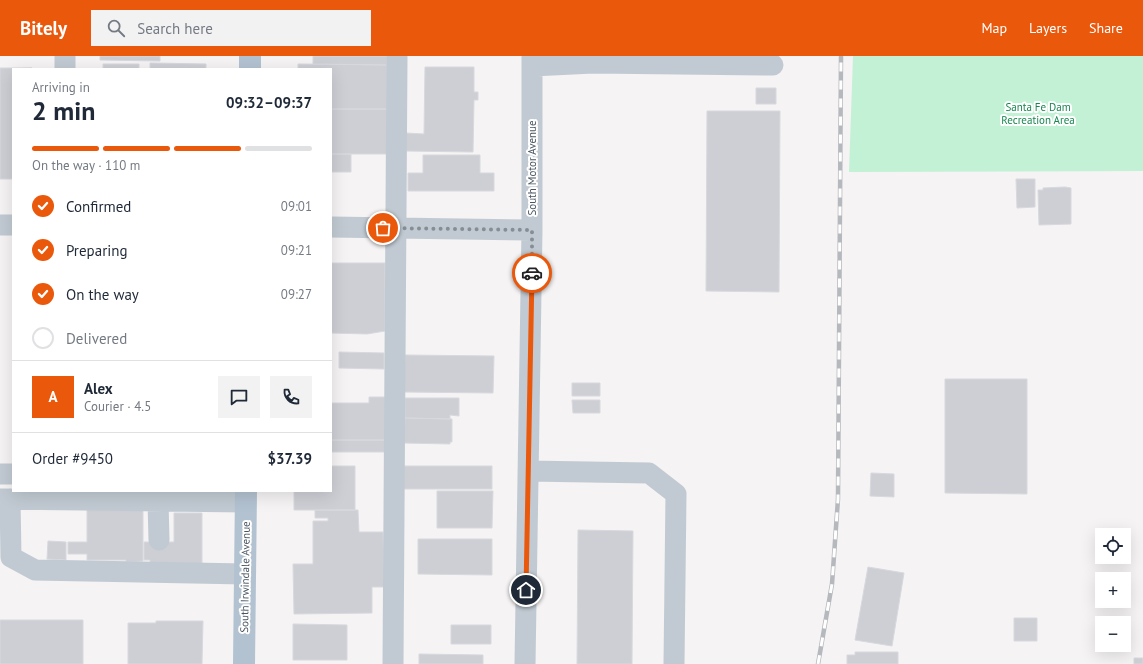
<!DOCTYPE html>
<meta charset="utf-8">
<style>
body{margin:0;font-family:"PT Sans",sans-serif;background:#f2f2f3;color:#1f2937;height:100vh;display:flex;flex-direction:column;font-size:15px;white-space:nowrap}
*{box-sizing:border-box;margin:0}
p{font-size:13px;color:#747a83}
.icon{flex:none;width:22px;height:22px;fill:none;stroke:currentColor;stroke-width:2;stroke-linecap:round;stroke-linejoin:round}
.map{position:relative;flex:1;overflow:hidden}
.drawer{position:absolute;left:12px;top:12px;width:320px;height:424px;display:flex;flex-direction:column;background:#fff;border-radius:0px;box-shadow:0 4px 16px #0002}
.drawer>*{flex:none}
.tools{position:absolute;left:1095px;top:472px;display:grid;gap:8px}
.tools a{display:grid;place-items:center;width:36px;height:36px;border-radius:0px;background:#fff;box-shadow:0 4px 16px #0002;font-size:20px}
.pin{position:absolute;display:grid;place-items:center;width:34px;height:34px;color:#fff;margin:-17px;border:2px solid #fff;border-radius:50%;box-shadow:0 1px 4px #0007}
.courier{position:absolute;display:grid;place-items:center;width:40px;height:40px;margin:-20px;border:3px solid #ea580c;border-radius:50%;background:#fff;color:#222;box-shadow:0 1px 5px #0007}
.overview em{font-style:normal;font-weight:700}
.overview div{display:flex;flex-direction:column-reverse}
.overview{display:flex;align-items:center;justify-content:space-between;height:68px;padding:0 20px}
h1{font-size:26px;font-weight:700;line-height:30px}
.bar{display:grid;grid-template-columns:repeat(4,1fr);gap:6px 4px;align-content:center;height:48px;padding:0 20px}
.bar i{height:5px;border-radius:3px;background:#e0e1e3}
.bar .current{background:#ea580c}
.bar p{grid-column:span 4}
.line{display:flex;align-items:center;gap:10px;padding:0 20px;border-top:1px solid #e0e1e3}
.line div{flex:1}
.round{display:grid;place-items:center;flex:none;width:42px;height:42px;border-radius:0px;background:#f2f2f3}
ol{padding:0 20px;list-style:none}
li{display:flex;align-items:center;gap:12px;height:44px}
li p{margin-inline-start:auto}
li .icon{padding:4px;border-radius:50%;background:#ea580c;color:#fff;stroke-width:4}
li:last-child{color:#747a83}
li i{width:22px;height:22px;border:2px solid #e0e1e3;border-radius:50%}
header{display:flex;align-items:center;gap:24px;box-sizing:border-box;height:56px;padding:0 20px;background:#ea580c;color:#fff}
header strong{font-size:19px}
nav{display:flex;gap:22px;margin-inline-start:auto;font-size:14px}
.search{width:280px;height:36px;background:#f2f2f3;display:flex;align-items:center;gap:10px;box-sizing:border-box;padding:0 14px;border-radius:0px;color:#747a83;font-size:15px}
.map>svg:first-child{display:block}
</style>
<header>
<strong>Bitely</strong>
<div class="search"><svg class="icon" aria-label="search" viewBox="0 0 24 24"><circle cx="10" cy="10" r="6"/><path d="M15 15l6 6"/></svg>Search here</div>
<nav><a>Map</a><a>Layers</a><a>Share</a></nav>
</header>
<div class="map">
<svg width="1143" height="608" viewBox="0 0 1143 608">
<rect width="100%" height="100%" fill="#f5f3f3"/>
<path fill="#c3f1d5" d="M853,0H1143V115L849,116Z"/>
<path fill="#cdcfd5" stroke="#d7d9de" d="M100,0H160V5L100,4Z
M313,0H387V9L313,8Z
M150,7L206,8V13H150Z
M103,8H139V13H103Z
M298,8L387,9V53H331V13H298Z
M425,11H474V36H478V44H474L473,96L406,95V77L424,78Z
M0,12H32L13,13V123H0Z
M756,32H776V48H756Z
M331,53H387V98H331Z
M707,55H780L779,236L706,235Z
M331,98H351V116H331Z
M423,99H480V117H494V135H408V117H423Z
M1016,123H1035V151L1017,152Z
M1065,131L1071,132V168L1039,169L1038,134H1043V132Z
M331,207H385V275L367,278L331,277Z
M339,296L384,297V313L339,312Z
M405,299L494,300L493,337L404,336Z
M945,323H1027V438L945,437Z
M572,327H600V340H572Z
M369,341H385V384H331V347H369Z
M405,342H459V360L450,359V363L405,362Z
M572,344H600V357H573Z
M405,362L452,363V386H450V388L404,387Z
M331,384H385V396H331Z
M331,410H355V454H294V435H331Z
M403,410H492V433H403Z
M871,417L894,418V441L870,440Z
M437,435H493L492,472H437Z
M87,450H143V505L126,506V504H87V498H68V486H87Z
M315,454H358L359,476H383L384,517L386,531H372V557L294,558L293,508H313V465H328V462H315Z
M174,457H202V509H150V504H144V486H174Z
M578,474L633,475L632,608H577Z
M418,483H492V519L418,518Z
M48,485L66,486V504L47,503Z
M868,511L904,517L892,590L855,584Z
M1014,562H1037V585H1014Z
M0,564H83V608H0Z
M156,565H203L202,608H128V567H156Z
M293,568L347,569V604H293Z
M451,569H491V588H451Z
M855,596H898V608H847V599H855Z
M419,598L483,599V608H419Z
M1134,602H1143V608H1134Z"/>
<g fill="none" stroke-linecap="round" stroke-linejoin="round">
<path stroke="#c1cad2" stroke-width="21" d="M65,0V13
M532,10L593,7L773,9
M0,169H13
M331,171L532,174
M528,415L649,417L676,438L674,608
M0,418H13
M0,443L246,446
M10,443L11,501L35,514L245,518
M158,445L159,484
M393,608L397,0
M525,608L532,174V0"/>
<path stroke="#b3c2d1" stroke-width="22" d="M250,13V0
M244,608L246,435"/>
<defs>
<path id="rail" d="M818,608L832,528L838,443L841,0"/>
</defs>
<use href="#rail" stroke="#b5b8bd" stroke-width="4.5"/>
<use href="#rail" stroke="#fff" stroke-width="3" stroke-dasharray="9" stroke-linecap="butt"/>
</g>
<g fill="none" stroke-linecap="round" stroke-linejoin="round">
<path stroke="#868d94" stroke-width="4" stroke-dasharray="0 7.2" d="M383,172L532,174V217"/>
<path stroke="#ea580c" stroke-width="5" d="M526,534L532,217"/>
</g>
<g text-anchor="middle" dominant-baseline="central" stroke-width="4" stroke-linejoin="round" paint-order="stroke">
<g font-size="11" fill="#17864f" stroke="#fff">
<text x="1038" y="51">Santa Fe Dam<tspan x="1038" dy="13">Recreation Area</tspan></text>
</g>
<g font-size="11" fill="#4a5661" stroke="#fff">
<text transform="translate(532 112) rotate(-90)">South Motor Avenue</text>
<text transform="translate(245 521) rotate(-89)">South Irwindale Avenue</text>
</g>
</g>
</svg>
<div class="tools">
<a><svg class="icon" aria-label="locate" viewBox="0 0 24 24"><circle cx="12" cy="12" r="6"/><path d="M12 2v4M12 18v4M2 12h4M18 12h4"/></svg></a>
<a>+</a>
<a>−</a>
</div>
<div class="pin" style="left:383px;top:172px;background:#ea580c"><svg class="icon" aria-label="bag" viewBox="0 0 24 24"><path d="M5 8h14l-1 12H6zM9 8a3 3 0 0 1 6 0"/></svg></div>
<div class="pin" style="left:526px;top:534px;background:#1f2937"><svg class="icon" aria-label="home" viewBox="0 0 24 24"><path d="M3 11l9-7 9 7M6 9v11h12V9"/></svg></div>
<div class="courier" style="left:532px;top:217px"><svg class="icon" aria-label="car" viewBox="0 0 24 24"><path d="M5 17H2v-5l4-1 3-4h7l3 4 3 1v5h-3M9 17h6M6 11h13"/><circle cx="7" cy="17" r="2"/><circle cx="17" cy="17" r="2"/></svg></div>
<section class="drawer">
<div class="overview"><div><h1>2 min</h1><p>Arriving in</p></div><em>09:32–09:37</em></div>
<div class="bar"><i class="current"></i><i class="current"></i><i class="current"></i><i></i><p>On the way · 110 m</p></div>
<ol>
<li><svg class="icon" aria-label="check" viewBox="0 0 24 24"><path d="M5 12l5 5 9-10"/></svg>Confirmed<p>09:01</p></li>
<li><svg class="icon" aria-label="check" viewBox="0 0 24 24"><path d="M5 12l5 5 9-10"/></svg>Preparing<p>09:21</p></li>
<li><svg class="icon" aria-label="check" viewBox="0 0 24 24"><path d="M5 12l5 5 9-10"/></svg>On the way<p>09:27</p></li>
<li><i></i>Delivered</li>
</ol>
<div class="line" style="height:72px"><b class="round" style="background:#ea580c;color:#fff">A</b><div><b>Alex</b><p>Courier · 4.5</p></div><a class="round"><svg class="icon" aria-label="chat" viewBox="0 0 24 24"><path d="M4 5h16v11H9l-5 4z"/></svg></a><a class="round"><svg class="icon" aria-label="phone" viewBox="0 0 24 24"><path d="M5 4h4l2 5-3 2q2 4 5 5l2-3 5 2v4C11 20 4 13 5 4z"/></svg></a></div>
<div class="line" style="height:52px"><div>Order #9450</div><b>$37.39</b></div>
</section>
</div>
